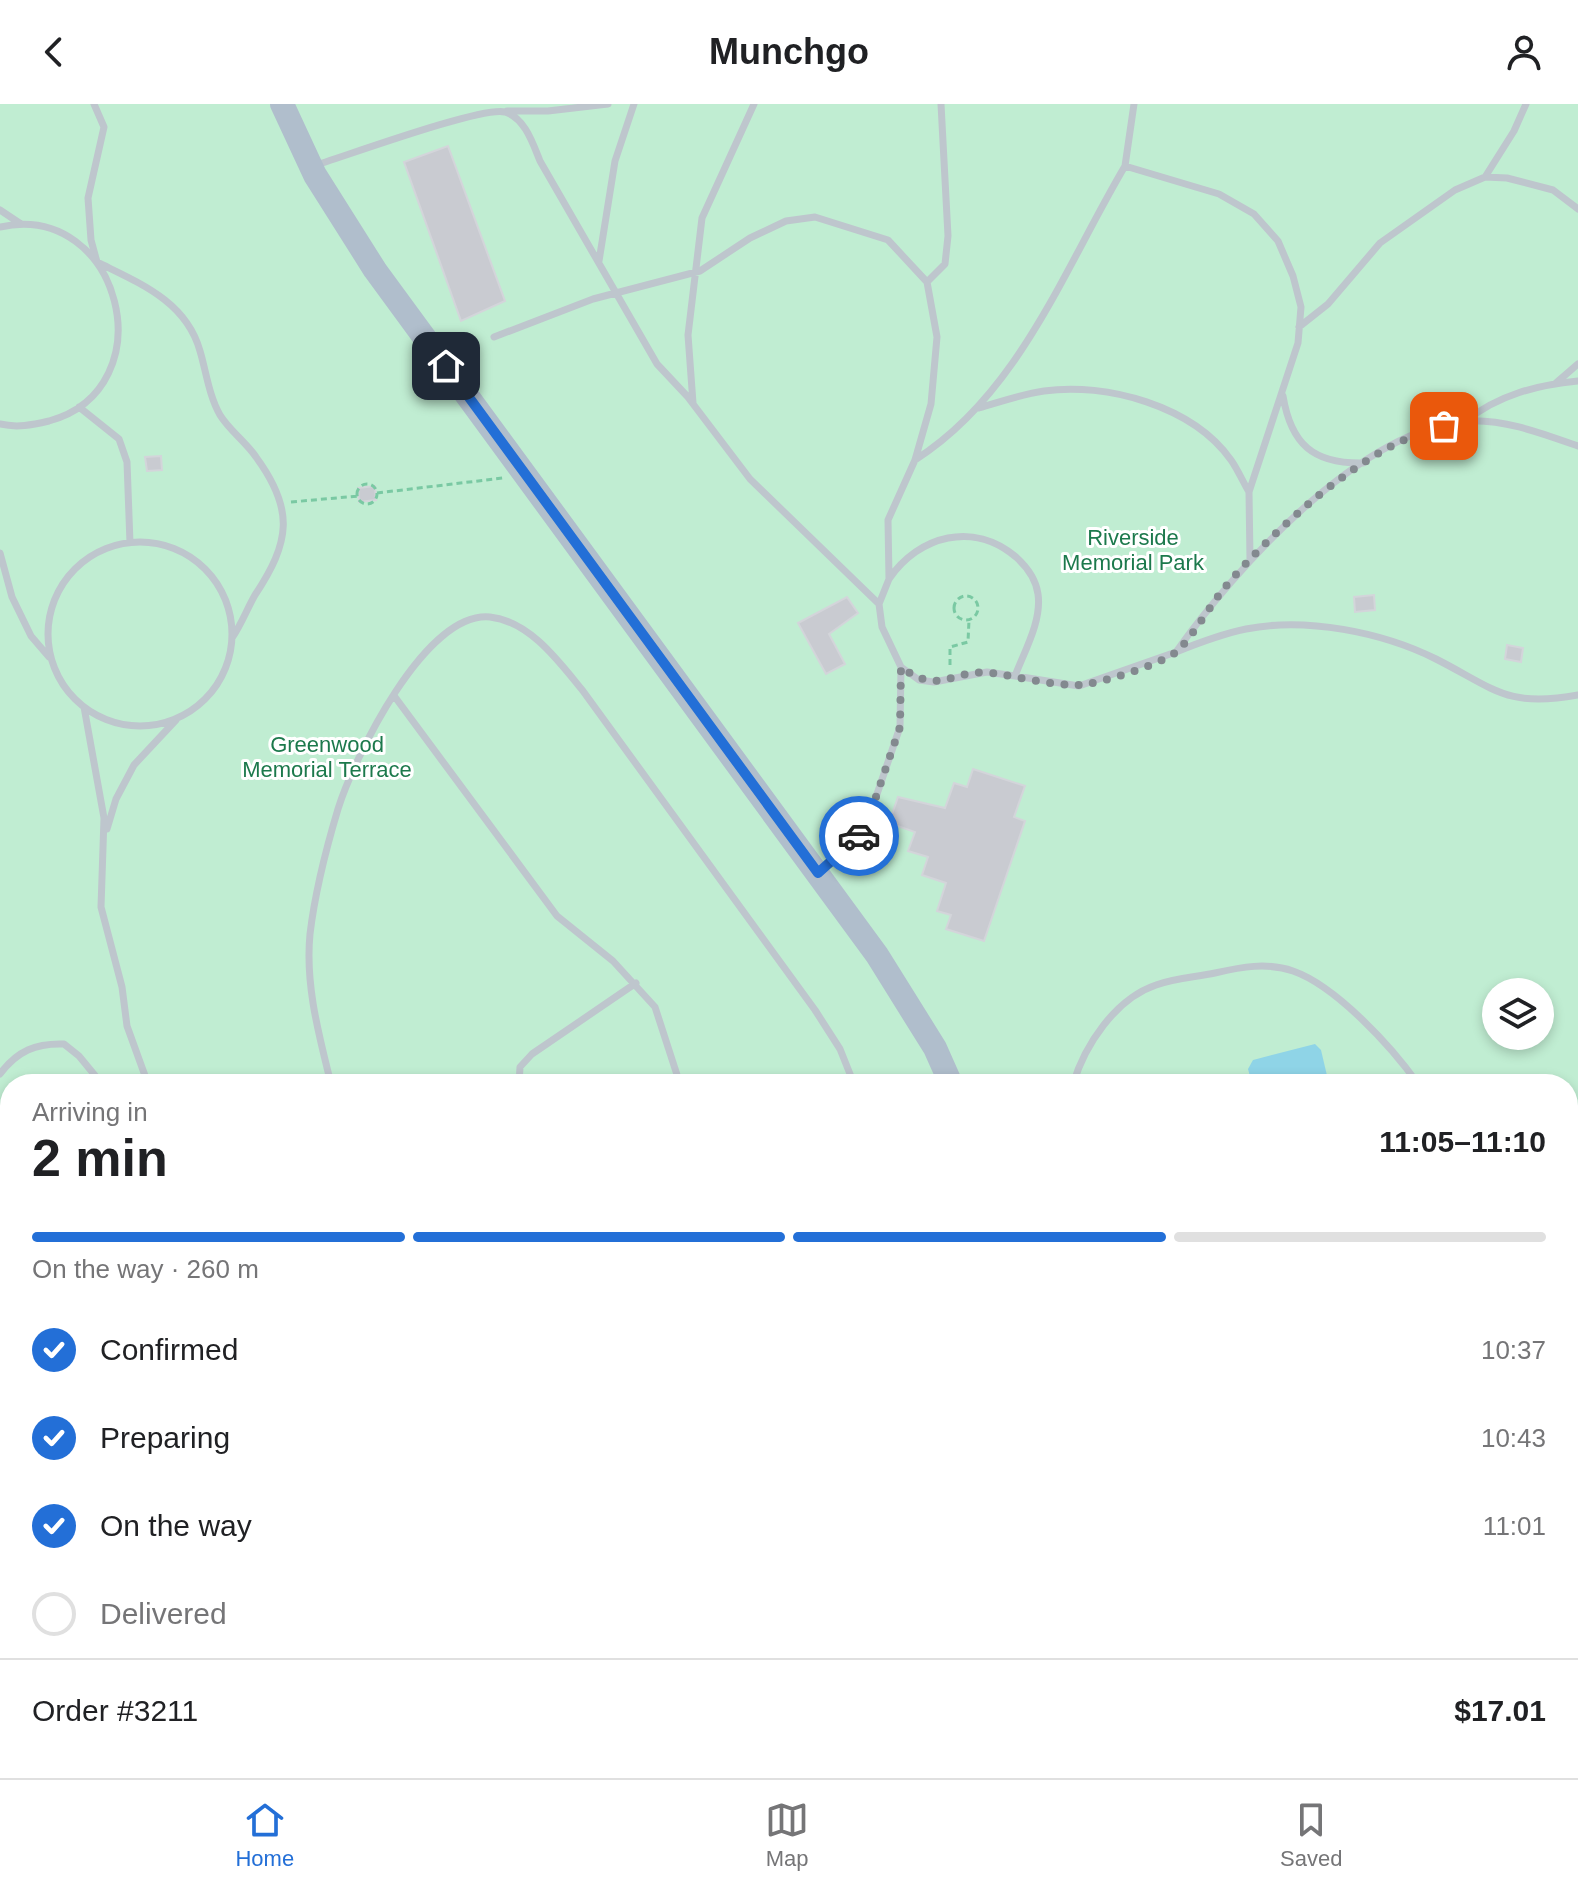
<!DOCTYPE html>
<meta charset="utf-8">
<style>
body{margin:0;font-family:Helvetica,sans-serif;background:#f2f2f2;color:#202124;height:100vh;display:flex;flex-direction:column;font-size:30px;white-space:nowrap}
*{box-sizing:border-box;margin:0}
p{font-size:26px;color:#757577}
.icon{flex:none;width:44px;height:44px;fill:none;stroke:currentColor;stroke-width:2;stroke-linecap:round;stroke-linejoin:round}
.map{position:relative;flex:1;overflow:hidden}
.side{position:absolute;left:0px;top:970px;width:1578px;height:704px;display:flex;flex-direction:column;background:#fff;border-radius:32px 32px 0 0;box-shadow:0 4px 12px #0003}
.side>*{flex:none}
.tools{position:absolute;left:1482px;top:874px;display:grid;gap:16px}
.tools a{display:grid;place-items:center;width:72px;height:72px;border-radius:50%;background:#fff;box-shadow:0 4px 12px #0003;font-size:40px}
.pin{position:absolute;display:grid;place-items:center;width:68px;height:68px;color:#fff;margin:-34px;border-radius:16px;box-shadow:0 4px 12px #0006}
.courier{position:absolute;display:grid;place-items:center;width:80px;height:80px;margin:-40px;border:6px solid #236fd7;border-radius:50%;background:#fff;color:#222;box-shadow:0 2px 10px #0007}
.headline em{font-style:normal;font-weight:700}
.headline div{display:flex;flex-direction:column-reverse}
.headline{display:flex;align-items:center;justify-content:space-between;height:136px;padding:0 32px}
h1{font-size:52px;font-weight:700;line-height:60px}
.bar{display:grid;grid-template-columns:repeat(4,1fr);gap:12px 8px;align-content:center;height:96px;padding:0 32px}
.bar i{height:10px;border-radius:6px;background:#e0e0e0}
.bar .current{background:#236fd7}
.bar p{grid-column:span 4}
.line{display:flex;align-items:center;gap:20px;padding:0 32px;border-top:2px solid #e0e0e0}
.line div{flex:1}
ol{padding:0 32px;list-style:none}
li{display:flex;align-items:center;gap:24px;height:88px}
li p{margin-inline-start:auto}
li .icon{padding:8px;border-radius:50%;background:#236fd7;color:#fff;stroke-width:4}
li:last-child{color:#757577}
li i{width:44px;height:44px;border:4px solid #e0e0e0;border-radius:50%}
header{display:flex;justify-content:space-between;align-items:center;height:104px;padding:0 32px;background:#fff;font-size:36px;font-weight:700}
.tabs{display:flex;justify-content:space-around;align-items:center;height:112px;border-top:2px solid #e0e0e0;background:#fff;font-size:22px;color:#757577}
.tabs a{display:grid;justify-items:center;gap:4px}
.tabs .current{color:#236fd7}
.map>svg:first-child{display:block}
</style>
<header><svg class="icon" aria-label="back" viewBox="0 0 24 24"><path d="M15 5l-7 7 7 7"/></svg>Munchgo<svg class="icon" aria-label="person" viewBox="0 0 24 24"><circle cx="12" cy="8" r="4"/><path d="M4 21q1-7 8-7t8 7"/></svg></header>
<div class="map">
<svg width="1578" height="1674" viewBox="0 0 1578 1674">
<rect width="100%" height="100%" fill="#f1efef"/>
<path fill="#c0edd2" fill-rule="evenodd" d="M0,0H1578V1674H1216L1210,1664H1568V980H10V1664H407L405,1669L360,1674H0ZM1496,888H1540V932H1496Z
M760,1664H1177L1180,1674H753Z"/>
<path fill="#8fd4e7" d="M1315,940L1321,946L1329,980H1252L1248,965L1253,956Z"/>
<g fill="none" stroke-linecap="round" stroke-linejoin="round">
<path stroke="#8fd4e7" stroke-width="5" d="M1568,1647L1578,1642
M1327,1674L1378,1664"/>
</g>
<path fill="#c9cbd1" stroke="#d3d5da" stroke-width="2" d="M448,42L505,197L461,217L404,58Z
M161,352L162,366L147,367L145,353Z
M375,382L376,396L359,398L358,384Z
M1374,491L1375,506L1355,508L1354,493Z
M847,493L858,509L829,530L845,560L826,570L798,519Z
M1507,541L1523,544L1521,558L1505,555Z
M973,665L1025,682L1014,713L1025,717L984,837L946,825L951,811L937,807L946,779L922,771L928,753L908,747L915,728L889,719L898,693L945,704L954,679L967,683Z"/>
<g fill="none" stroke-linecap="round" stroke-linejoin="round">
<path stroke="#7ac9a3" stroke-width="3" stroke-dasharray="6 4" stroke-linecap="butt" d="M357 390a10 10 0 1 1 20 0a10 10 0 1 1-20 0Z
M377,389L503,374
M291,398L359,392
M954 504a12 12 0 1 1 24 0a12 12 0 1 1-24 0Z
M950,561V543L968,538L969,516
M1568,1589H1578"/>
<path stroke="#bec6cd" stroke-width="7" d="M94,0L104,23L88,94L91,136L97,158C139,179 186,197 200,247C206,267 209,292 220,311C229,326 246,338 256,353C295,406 290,438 255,491C247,505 241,521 232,534
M1134,0L1125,62L1219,90L1254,110L1278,137L1293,172L1301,203L1298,239L1249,388L1250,455
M507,7H548L608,0
M313,62C346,52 482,2 505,8C525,14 533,40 540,57L657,260L687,292L750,375L879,500
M1485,73L1514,27L1526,0
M0,106L21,120
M0,123C121,96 168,284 49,317C32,321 17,324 0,320
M599,157L615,57L634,0
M927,178L945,160L948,132L941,0
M1299,223L1328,200L1380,139L1455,86L1485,73L1507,74L1553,86L1578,105
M494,233L593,195L700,167L750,134L786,117L815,113L888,136L927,178L937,233L931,300L915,356L888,416L889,475L879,500L882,523L901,563L919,576L934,578L987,568L1015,572C1024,548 1042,517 1038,490C1036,475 1027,463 1016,453C974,417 919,431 889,475
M1556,279L1578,260
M1283,292C1291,340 1313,360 1363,359
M693,299L688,231L702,114L754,0
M79,303L119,335L127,358L130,439
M979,304C1000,298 1022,290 1044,287C1106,278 1193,302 1231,356C1238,366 1243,378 1249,388
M1466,317C1498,291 1537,281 1578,277
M1578,342C1544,330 1502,314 1465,317C1358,327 1235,465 1176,548C1198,539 1222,530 1246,525C1306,513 1382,528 1436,555C1495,585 1507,604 1578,591
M915,356C1019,290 1064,165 1125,62
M48 530a92 92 0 1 1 184 0a92 92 0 1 1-184 0Z
M0,449L12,493L31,532L49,553
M1015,572L1079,582L1176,548
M395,593L557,812L613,857L655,903L680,980
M84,603L104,714L101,803L122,883L127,922L148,980
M107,725L116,695L134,661L176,616
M820,767L865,725L900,623L901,563
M0,970C17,947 36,939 64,940L79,952L102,980
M331,980C319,931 305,881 310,830C315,788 326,745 338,705C354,654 425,507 490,513C530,517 560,559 583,587L815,906L840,945L854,980
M519,980L520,963L532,950L636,879
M1073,980C1085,941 1115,895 1156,881C1174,874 1196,873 1215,869C1241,863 1267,858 1293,867C1336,882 1392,943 1418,980
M0,1014L10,1031
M0,1363L10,1338
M0,1366L10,1378
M0,1606H10
M0,1642L10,1652
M25,1664L39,1674
M83,1674L93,1664
M581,1674L599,1664"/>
<path stroke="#b0becc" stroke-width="24" d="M282,0L315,71L375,166L877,851L935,944L951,980
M1193,1664L1198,1674"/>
</g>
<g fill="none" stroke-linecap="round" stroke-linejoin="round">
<path stroke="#83898f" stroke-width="8" stroke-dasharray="0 14.4" d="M859,732L865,725L900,623L901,563C941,593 951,564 992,569C1020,573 1049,581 1077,581C1098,581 1157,561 1175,549C1188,540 1213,497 1226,482C1275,424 1369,338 1444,322"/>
<path stroke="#236fd7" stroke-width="10" d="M446,262L818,769L859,732"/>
</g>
<g text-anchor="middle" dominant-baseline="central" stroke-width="6" stroke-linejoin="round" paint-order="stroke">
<g font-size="22" fill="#1c794c" stroke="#fff">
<text x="1133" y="433">Riverside<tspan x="1133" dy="25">Memorial Park</tspan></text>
<text x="327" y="640">Greenwood<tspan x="327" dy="25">Memorial Terrace</tspan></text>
</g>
</g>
</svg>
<div class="tools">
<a><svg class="icon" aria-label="layers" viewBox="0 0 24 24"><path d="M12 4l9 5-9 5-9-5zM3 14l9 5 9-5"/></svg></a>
</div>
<div class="pin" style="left:1444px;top:322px;background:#ea580c"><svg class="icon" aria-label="bag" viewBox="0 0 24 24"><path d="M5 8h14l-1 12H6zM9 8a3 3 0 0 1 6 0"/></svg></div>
<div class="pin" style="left:446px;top:262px;background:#1f2937"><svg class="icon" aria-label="home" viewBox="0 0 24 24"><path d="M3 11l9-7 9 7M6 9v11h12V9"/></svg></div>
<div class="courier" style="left:859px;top:732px"><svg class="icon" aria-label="car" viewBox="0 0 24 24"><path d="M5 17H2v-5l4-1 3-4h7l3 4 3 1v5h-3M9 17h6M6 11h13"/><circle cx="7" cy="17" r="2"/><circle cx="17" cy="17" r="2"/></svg></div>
<section class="side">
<div class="headline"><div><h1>2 min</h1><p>Arriving in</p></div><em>11:05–11:10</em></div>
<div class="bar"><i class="current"></i><i class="current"></i><i class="current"></i><i></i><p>On the way · 260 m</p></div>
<ol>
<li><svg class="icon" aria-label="check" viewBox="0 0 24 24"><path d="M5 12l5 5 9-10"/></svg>Confirmed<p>10:37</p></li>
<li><svg class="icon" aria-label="check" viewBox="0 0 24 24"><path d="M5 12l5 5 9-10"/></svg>Preparing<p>10:43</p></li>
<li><svg class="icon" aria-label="check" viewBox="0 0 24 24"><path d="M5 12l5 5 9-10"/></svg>On the way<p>11:01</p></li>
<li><i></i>Delivered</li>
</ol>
<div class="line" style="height:104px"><div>Order #3211</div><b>$17.01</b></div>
</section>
</div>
<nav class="tabs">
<a class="current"><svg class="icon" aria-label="home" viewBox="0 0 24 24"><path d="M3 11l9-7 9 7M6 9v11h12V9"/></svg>Home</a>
<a><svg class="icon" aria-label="map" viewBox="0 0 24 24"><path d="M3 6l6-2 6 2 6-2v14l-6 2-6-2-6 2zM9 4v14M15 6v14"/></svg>Map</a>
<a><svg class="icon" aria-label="saved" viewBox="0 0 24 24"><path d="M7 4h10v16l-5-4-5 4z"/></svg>Saved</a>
</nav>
